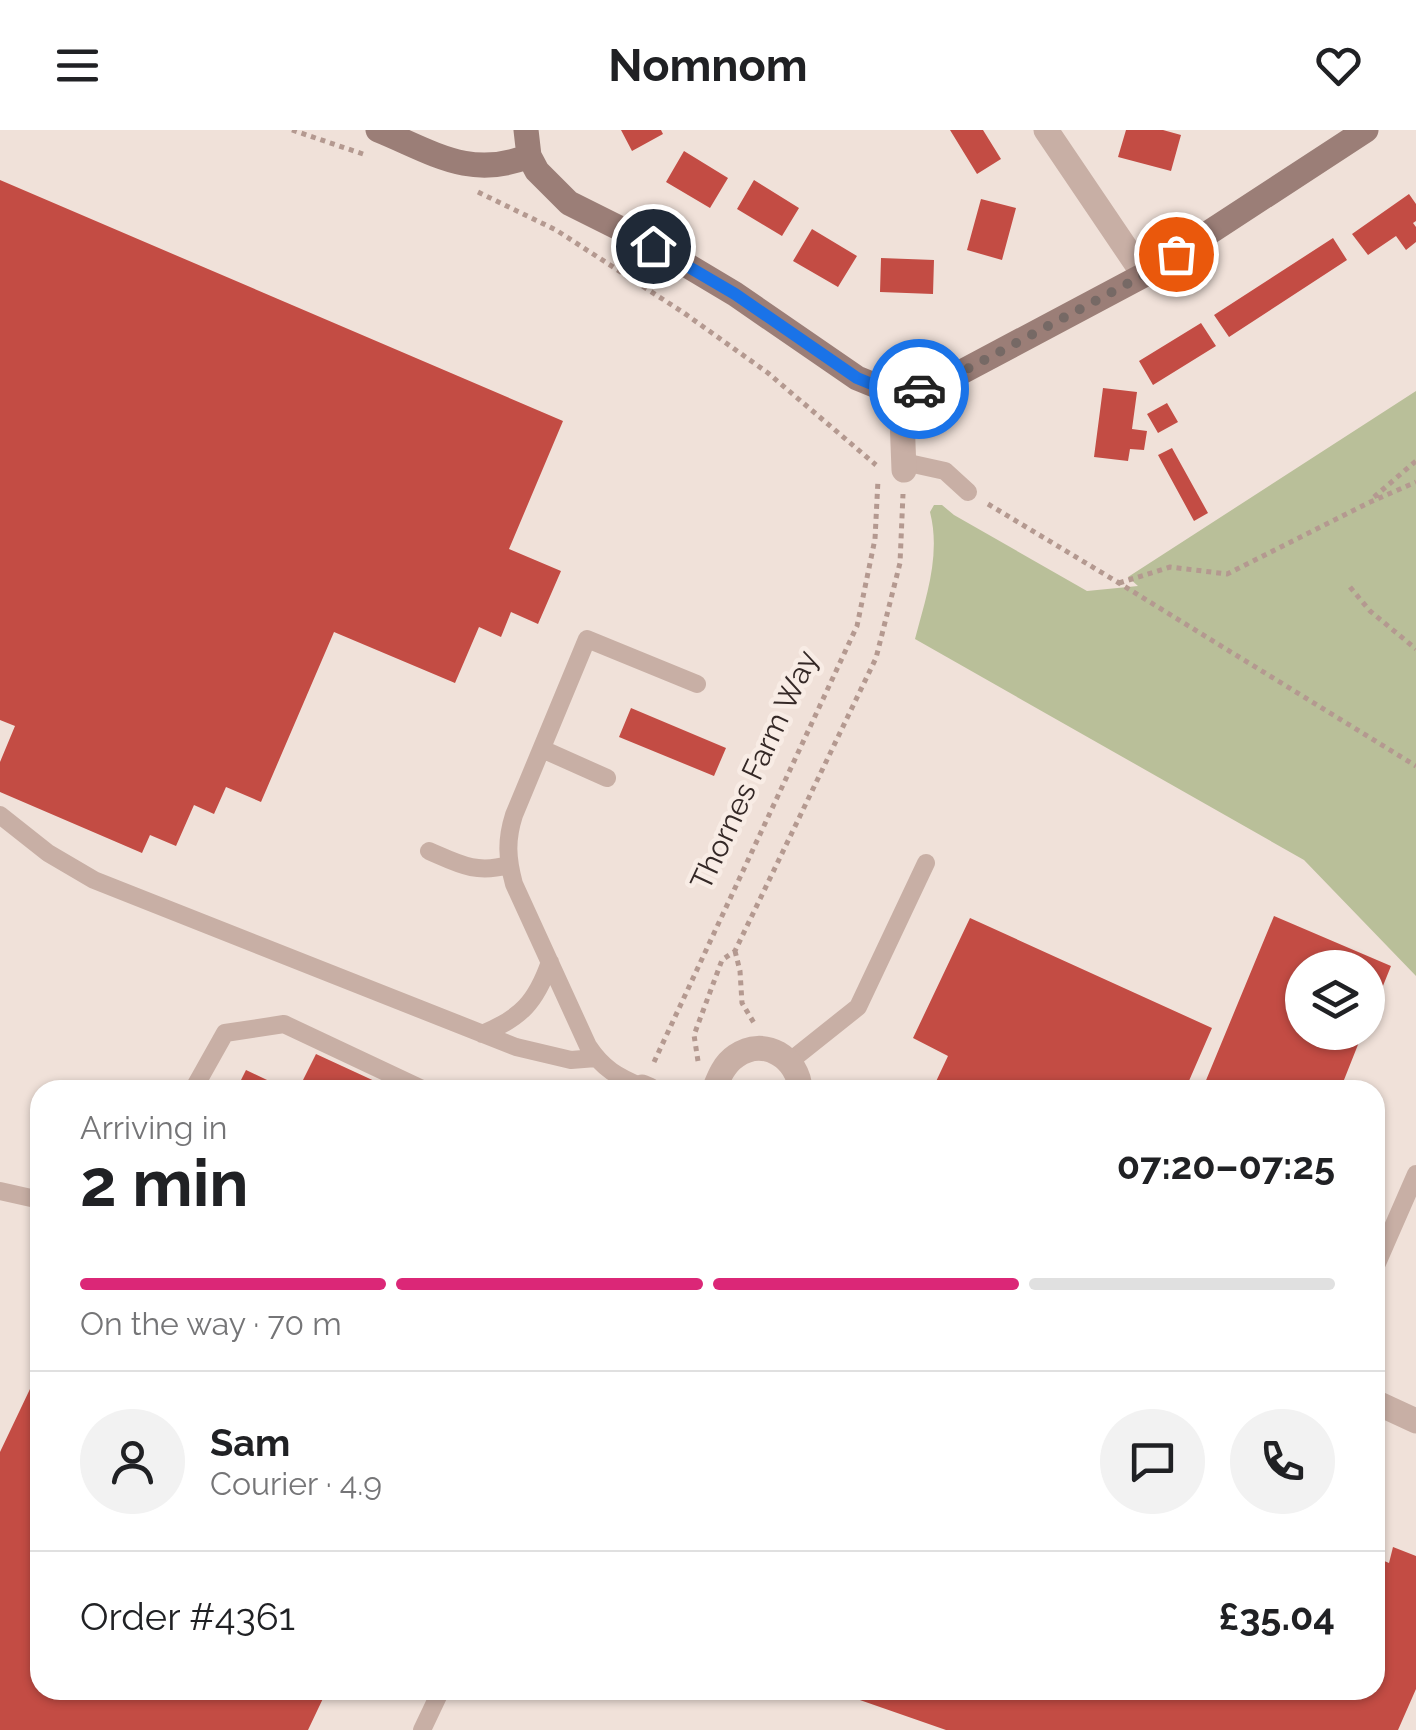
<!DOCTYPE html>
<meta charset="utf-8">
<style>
body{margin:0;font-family:Raleway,sans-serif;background:#f2f2f2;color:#202124;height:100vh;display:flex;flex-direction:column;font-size:38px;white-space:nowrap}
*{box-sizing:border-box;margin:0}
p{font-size:32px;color:#757577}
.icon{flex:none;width:55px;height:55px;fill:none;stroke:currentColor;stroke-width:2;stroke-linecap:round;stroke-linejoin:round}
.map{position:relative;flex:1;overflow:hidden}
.sheet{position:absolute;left:30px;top:950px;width:1355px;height:620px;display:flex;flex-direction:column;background:#fff;border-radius:30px;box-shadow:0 2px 8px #0004}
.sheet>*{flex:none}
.controls{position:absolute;left:1285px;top:820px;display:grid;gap:20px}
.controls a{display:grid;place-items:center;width:100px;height:100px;border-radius:50%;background:#fff;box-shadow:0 2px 8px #0004;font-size:50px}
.pin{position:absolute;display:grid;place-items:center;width:85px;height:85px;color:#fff;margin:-42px;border:5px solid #fff;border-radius:50%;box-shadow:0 2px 10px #0007}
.courier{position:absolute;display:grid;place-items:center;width:100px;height:100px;margin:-50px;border:8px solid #1a73e8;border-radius:50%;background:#fff;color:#222;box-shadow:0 2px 12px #0007}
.headline em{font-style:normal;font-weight:700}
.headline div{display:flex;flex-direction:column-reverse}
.headline{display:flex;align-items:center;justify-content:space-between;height:170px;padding:0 50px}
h1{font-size:65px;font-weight:700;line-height:75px}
.bar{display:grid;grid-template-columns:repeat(4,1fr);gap:15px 10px;align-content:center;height:120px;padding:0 50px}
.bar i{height:12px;border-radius:8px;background:#e0e0e0}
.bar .on{background:#db2777}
.bar p{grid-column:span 4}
.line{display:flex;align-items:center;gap:25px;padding:0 50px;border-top:2px solid #e0e0e0}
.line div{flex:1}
.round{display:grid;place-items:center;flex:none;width:105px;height:105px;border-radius:52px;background:#f2f2f2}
header{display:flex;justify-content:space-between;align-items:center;height:130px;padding:0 50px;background:#fff;font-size:45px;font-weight:700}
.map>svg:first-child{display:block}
</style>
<header><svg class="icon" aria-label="menu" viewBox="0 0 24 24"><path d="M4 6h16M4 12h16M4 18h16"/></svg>Nomnom<svg class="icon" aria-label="heart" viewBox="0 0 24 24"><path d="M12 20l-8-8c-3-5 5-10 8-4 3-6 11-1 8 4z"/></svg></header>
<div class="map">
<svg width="1416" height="1600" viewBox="0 0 1416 1600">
<rect width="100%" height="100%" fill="#f0e1d9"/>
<path fill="#b9bf99" d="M1416,261V846L1304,730L915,509C926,467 941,425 930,382L934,375H942L954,385L1087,461L1138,456L1128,447Z"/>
<path fill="#c34c44" d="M621,0H661L663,4L632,21Z
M950,0H983L1001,29L977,44Z
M1126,0H1163L1181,5L1171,41L1118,27Z
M684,21L728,48L710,78L666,52Z
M0,50L563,291L509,419L561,441L538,494L511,482L501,507L479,497L455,553L334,502L261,672L226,657L214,684L194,675L176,716L150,705L142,723L0,662V632L15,596L0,590Z
M754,50L799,78L782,106L737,79Z
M1409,64L1416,74V91L1413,93L1416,97V112L1406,120L1396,106L1368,125L1352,104Z
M981,69L1016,78L1002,130L967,120Z
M812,99L857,126L838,157L793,131Z
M1333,108L1347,130L1229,207L1214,185Z
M881,128L934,130L933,164L880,162Z
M1201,193L1216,216L1153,255L1139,231Z
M1103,258L1137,262L1132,299L1147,301L1144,320L1130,319L1128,331L1094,327Z
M1167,273L1178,292L1158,303L1147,284Z
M1172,318L1208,383L1194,391L1158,325Z
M631,578L726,618L714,646L619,607Z
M1274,786L1391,836L1368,893V838H1302V902H1363L1340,960H1202Z
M970,788L1212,898L1185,960H932L948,926L913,908Z
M316,924L394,960H298Z
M246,940L288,960H236Z
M40,1238V1560H327L308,1600H0V1322Z
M1393,1417L1416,1426V1559L1398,1600H946L834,1561L1375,1560V1427L1389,1433Z"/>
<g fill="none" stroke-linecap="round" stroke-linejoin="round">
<path stroke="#b49990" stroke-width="5" stroke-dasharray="5 5" stroke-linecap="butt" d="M292,0L363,24
M478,62L556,100L684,183L768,243L876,335
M1374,367L1416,331
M988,374L1119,453L1416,636
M1119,453L1170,437L1227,444L1368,373L1416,352
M1350,457L1370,481L1416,519
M735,821L740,841L742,873L754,893
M698,931L694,905L722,830L735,821L876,528L900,433L903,364
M654,932L857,496L875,409L878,350"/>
<path stroke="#c8afa5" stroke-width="18" d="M904,332L945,341L968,362
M542,619L607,648
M0,685L48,723L94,750L516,917L571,930L596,928
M429,721C459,734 475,744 509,735
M482,904C521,888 536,872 550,832
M789,932L858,877L926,733
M642,957C618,947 603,939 588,916L514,754C507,728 506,710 514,685L587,509L697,554
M193,960L225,903L284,894L424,960
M0,1061L40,1070
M1375,1138L1416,1044
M422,1600L441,1560"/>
<path stroke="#c8afa5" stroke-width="25" d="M1046,0L1144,145
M901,261L904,340
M642,957L649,960
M714,960C719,947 724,934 736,926C764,906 799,928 800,960
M1375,1272L1416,1291"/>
<path stroke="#9b7e77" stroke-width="25" d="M378,0C432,22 470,50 529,26
M526,0L529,26L537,41L569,73L653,115L735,164L857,248L884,259L901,261L939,254L1144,145L1366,0"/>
</g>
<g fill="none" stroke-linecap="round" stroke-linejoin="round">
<path stroke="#766965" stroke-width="10" stroke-dasharray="0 18" d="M919,259L939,254L1144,145L1176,124"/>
<path stroke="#1a73e8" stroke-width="12" d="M653,116L735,164L857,248L884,259L901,262L919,259"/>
</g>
<g text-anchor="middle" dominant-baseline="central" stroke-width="9" stroke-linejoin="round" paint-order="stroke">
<g font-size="30" fill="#342826" stroke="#f8ece5">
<text transform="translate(754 640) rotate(-65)">Thornes Farm Way</text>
</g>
</g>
</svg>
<div class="controls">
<a><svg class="icon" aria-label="layers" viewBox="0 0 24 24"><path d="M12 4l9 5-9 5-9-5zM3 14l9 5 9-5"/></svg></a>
</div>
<div class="pin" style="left:1176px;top:124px;background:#ea580c"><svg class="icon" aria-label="bag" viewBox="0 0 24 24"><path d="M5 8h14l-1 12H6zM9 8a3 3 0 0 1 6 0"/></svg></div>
<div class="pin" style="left:653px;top:116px;background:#1f2937"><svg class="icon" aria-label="home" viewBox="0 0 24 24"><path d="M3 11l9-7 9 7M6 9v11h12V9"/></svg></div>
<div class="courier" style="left:919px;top:259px"><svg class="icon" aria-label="car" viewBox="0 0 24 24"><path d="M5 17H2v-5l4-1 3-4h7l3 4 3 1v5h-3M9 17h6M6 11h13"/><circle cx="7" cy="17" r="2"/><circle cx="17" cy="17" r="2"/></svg></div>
<section class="sheet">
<div class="headline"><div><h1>2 min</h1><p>Arriving in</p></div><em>07:20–07:25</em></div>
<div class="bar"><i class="on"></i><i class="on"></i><i class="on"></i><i></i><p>On the way · 70 m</p></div>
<div class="line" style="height:180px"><a class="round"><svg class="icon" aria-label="person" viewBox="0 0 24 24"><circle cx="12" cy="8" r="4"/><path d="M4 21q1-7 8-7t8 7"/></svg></a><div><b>Sam</b><p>Courier · 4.9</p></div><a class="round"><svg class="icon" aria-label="chat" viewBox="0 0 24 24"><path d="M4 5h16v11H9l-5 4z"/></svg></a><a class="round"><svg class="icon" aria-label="phone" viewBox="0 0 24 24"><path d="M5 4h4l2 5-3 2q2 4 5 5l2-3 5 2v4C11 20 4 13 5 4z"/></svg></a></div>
<div class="line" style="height:130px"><div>Order #4361</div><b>£35.04</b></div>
</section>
</div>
